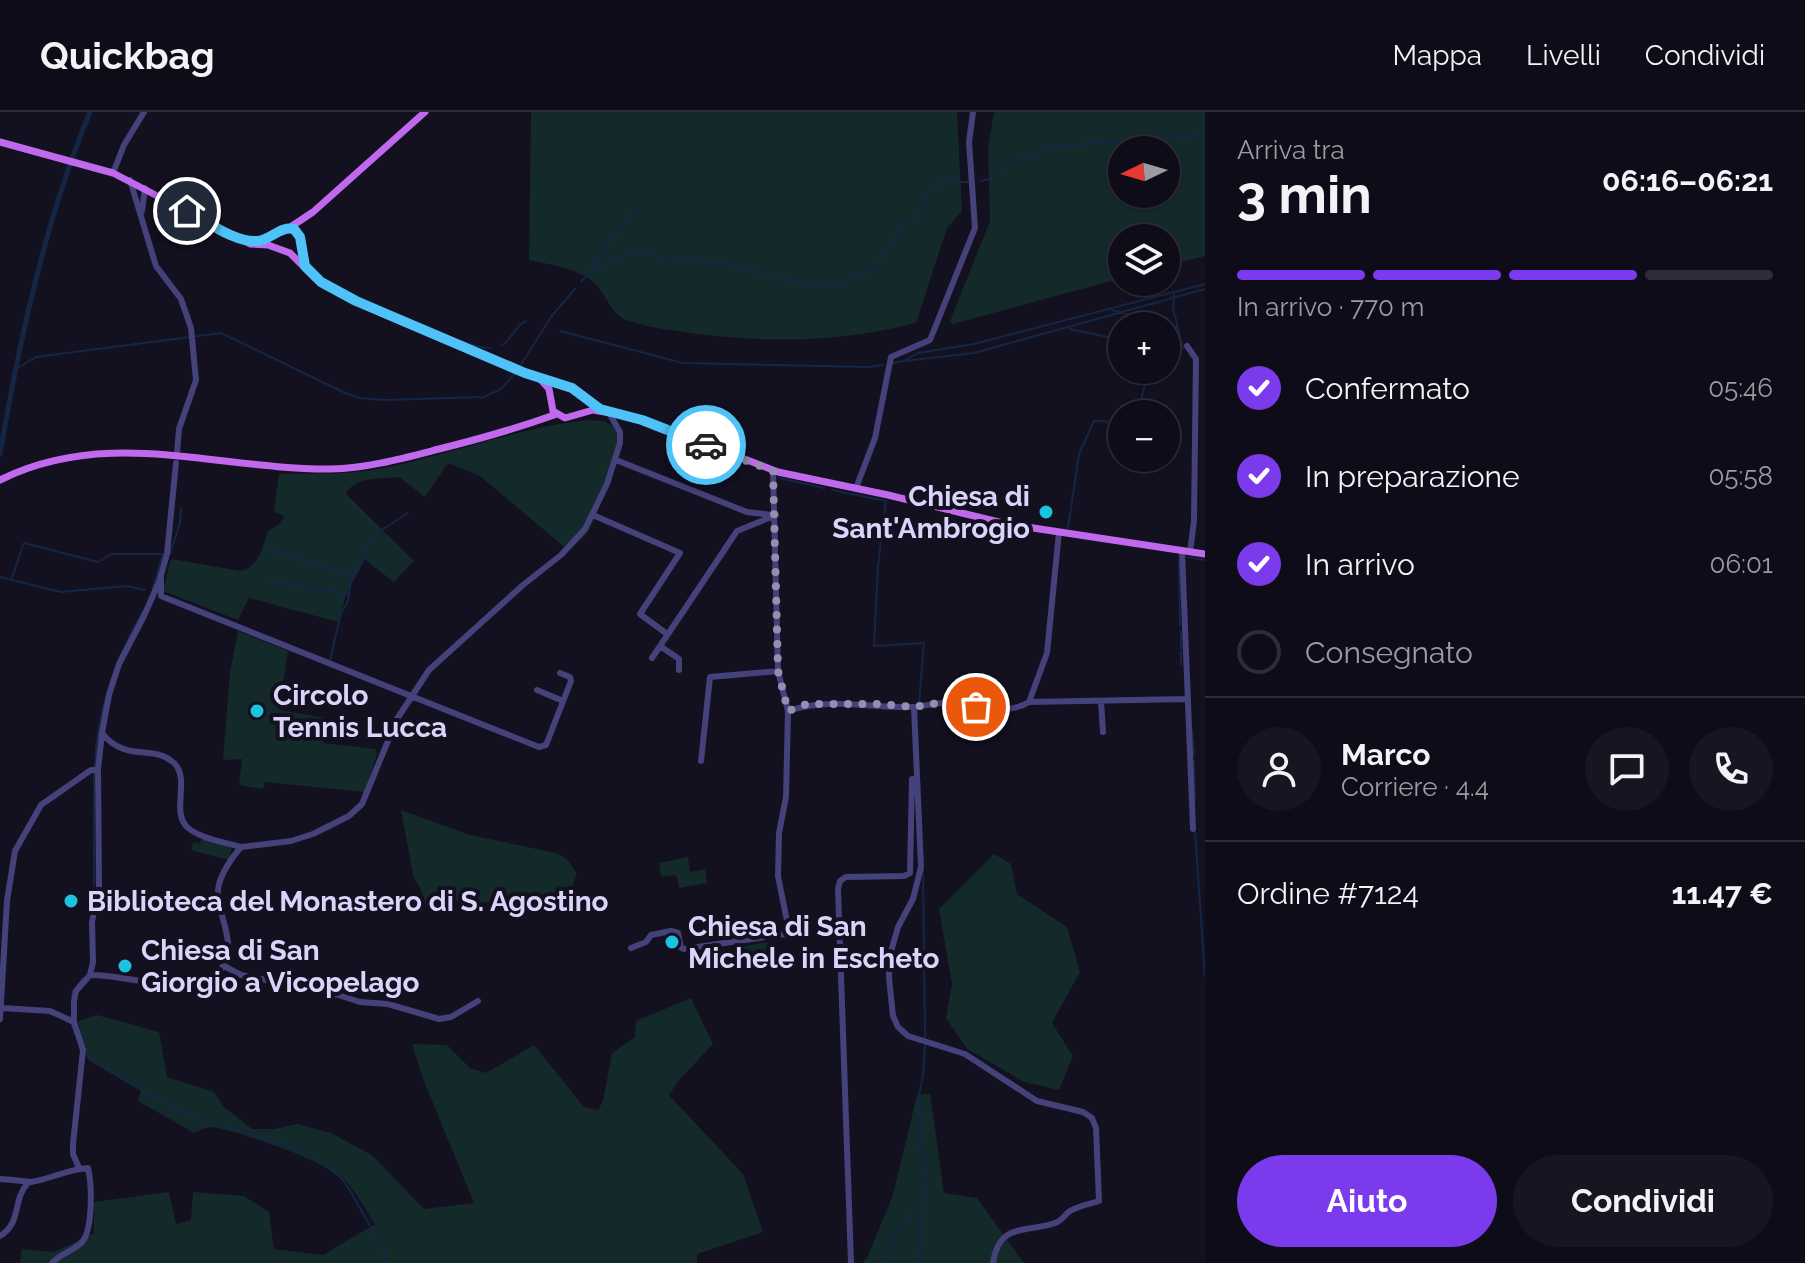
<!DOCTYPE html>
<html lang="it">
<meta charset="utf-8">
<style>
body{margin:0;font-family:Raleway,sans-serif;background:#171521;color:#f1f3f6;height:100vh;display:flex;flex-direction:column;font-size:30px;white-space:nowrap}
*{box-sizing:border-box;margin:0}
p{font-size:26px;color:#9b9ba2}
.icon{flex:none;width:44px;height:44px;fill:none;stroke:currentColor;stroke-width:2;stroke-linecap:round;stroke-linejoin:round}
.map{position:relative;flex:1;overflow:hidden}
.drawer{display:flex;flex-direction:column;background:#0e0c18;width:600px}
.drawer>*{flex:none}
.needle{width:52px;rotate:265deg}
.buttons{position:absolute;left:1108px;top:24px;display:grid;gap:16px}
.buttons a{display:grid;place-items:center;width:72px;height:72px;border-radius:50%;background:#0e0c18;box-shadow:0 2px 6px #0004,0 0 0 2px #2e2c37;font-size:40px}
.pin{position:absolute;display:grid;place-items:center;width:68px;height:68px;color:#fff;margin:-34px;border:4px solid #fff;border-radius:50%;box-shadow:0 2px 8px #0007}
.courier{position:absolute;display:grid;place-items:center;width:80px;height:80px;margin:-40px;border:6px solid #4fc3f7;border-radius:50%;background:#fff;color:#222;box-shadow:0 2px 10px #0007}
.overview em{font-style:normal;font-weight:700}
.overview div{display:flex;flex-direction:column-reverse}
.overview{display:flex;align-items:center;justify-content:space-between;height:136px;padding:0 32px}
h1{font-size:52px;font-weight:700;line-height:60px}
.bar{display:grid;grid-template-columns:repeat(4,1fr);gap:12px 8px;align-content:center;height:96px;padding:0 32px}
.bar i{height:10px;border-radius:6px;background:#2e2c37}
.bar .current{background:#7c3aed}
.bar p{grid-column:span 4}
.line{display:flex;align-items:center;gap:20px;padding:0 32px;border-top:2px solid #2e2c37}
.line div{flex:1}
.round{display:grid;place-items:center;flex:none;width:84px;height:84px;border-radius:42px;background:#171521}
ol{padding:0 32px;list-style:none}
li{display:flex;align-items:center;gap:24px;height:88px}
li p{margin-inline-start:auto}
li .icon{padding:8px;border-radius:50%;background:#7c3aed;color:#fff;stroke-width:4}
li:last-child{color:#9b9ba2}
li i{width:44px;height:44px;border:4px solid #2e2c37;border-radius:50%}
.cta{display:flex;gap:16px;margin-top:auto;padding:16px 32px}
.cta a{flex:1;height:92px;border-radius:48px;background:#7c3aed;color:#fff;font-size:32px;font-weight:700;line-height:92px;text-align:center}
.cta a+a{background:#171521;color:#f1f3f6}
header{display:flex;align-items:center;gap:48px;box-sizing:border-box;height:112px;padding:0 40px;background:#0e0c18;border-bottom:2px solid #2e2c37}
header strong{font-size:38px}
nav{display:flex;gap:44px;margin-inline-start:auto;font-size:28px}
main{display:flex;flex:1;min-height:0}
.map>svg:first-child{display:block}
</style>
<header>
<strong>Quickbag</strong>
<nav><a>Mappa</a><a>Livelli</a><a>Condividi</a></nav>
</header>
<main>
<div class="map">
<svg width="1205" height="1151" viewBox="0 0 1205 1151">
<rect width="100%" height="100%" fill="#131020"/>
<path fill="#14292a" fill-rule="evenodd" d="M531,0H957L962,99L947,116L916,211C843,230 772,231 697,222C673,218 647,216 624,207C612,202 606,183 597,174C580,156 552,153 529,148Z
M994,0H1205V144L1166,154V126H1122V166L953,212L950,209L990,109L988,36ZM1122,38H1166V82H1122Z
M587,308C597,309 610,308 616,318C623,332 597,407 587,421C582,428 574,433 569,439L480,364L448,351L425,385L399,365C382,367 354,364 346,382L414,449L394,470L364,447L346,483L338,510L249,486L238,508L163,479L171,447L241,459C259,454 263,435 268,419L281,411L284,404L274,400L279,362C310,361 341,363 372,358C444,346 514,316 587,308Z
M238,519L288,539L279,598L326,606L323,631L375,637L377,642L365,680L265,670L263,677L239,673L242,647L223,648L230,560Z
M401,698L470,723L556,741L567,747L577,762L564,794L515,800L509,792L456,789L430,796L426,794L422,780L413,763Z
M201,727L232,735L229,748L191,738L193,730L200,732Z
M994,742L1011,752L1017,782L1067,815L1080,860L1052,911L1073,944L1059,978L1024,970L967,937L946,906L952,872L939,797Z
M688,745L690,760L705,757L707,771L679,776L676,763L661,765L659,751Z
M769,830L771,843L740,848L738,835Z
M691,886L713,932L680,967L669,983L743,1062L763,1120L697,1142V1151H20L22,1137L54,1140L94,1121V1090L169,1080L176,1112L191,1108L193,1080L244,1084L269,1100L274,1137L323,1143L375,1112C365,1097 355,1078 343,1066C324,1049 244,1021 218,1016C209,1014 202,1017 194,1021L138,989L141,979L88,948L78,909L97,903L159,920L167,965L214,980L224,995L252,1017H274L297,1012L331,1021L372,1043L424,1097L474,1091L423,967L412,932L447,933L470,956L486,961L534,933L584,995L598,998L603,989L612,941L635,925L636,909Z
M930,982L944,1081L977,1086L1024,1151H862L867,1146L893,1083L917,983Z"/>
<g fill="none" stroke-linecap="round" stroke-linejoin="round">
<path stroke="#152645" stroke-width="2" d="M981,69L996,65L1014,48L1058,34L1205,23
M591,158L637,94
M581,170L590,160L636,138L668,147L714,150L751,156L767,164L819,174L842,171L868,160L879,151L901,113L915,105L935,74L941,69L968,70
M337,175C366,188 465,237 491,236
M1112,198L1177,215
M1070,217L1122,228
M560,219L683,251L868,255L883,253
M502,233C512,227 516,212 526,209
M1166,233L1183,236L1173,196L1174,182
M904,249L974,241L1205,177
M893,251L904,249L918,241L974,232L1205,172
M520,254L551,205L575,177
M14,258L36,245L221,221L343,280L360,286L385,288L484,285L501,277L517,259
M517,262L527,266
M1133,302L1141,288L1149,258
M779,366L824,376
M832,378L886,389L878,454L874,534L924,531L919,591
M1068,416L1079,342L1094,309L1122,310
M265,437L353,464
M170,442L180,411L181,396
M1188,445L1205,448
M1179,448L1180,514
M0,465L61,480L126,474L145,478
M11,468L24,431L98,450L112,442H161
M269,469L347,482
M152,479L163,442
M1181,519V537
M1181,540V553
M330,548L341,501L348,489L350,473L367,441L369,429L374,423L408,401
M1192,618L1194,644
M1194,649L1195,688
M95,656C96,599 115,548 143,499
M1195,719L1205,865
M923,758L925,925
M94,782V662
M72,884L73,879L83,866
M71,911L75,922
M87,944L148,982L200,1008L219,1011L295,1036L328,1056L342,1067L351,1080L384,1139L386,1151
M881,1151C891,1138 895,1125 903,1111C910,1100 919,1092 924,1079
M919,1151L926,1058L919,1038L923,1019L917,993L923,963L925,933"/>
<path stroke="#152645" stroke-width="5" d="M0,342C20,226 45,109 90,0"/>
<path stroke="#45417a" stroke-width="6" d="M113,61L124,33L144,0
M130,68L156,154L181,187L191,216L196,268L179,317L177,341
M142,99L145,76
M1187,234L1196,247L1194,409L1190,440
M616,348L747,400L772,403
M856,376L875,326L891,245L930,228L975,116L969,30L973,0
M593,403L680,441L640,502L667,522
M1182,439L1193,717
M161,463V484L539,635L546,633L571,569L570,565L560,561
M660,534L679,547V558
M652,546L737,419L776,403
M537,578L563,589
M1101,589L1103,620
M1029,590L1047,541L1059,420
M914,595L921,755L913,787L898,815L890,843L889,866L893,904L898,915L908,924L965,942L1037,989L1083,1000L1092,1006L1096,1016L1099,1089C1090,1092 1078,1094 1070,1099C1064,1103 1062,1109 1055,1111C1026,1121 999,1110 993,1151
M788,599C828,585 870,596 912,595C922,595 932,591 943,591C968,593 1006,605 1029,590L1187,587
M102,621C125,651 155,632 174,651C191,668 170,700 188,716C202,727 224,730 241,735
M701,649L710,565L778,559
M631,836L646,830L651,823L671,819L678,821L681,836L684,837L785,822L789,819L778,764L779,721L786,685L788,599L778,559L773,359
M224,854L241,863L332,881L360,890L388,892L439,907L451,905L478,889
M90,863C123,863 163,877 195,873C203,872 211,866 217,861C243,839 216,803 218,778C219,764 232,745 241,735L291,729L313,722L349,704L362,692L397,607L429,558L523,473L561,443L585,417L607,372L620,331V320L609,301
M2,896L50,899L74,910
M0,907L7,789L15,739L41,693L91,658H98
M79,1056L73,1042V1032L83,938L74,910V889L76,879L90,863L93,850L92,810L99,775L98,658L102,621L109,583L119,552L144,504L159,470L167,442L176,351
M0,1067C9,1067 26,1070 31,1070C51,1067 68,1057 88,1056C92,1073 93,1118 82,1130C75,1138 60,1142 52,1151
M0,1124C22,1111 12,1088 28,1071
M851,1151L838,777L840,769L846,765L904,764L910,761L912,667"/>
<path stroke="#c169ed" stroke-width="7" d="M0,30L113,61L250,132L268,133L290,141L315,166L356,189L525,261L572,276L597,296
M289,116L313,100L425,0
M256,129C270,127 280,114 294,117L300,125L303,148
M539,266L549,277L553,299L565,306L593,298L622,303L657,313L778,360L888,383L1007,412L1205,442
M0,368C108,314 218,358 331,357C368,356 404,346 439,337C479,327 518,316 557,302"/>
</g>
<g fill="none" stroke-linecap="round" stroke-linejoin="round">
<path stroke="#948fae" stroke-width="8" stroke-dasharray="0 14.4" d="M706,333L773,359L778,559L788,599L807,592H880L914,595L939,591L976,595"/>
<path stroke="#4fc3f7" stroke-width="10" d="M187,99C207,109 234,131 258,129C272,127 280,114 294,117L300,125L305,154L321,170L356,189L525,261L572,276L600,297L642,308L706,333"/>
</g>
<g fill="#1bc3df" stroke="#131020" stroke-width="3">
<circle cx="1046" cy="400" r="8"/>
<circle cx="257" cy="599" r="8"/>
<circle cx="71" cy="789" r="8"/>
<circle cx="672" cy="830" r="8"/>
<circle cx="125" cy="854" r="8"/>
</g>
<g text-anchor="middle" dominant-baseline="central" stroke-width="8" stroke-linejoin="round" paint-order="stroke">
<g font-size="28" font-weight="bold" fill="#dad4fa" stroke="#131020" text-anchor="start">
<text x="1030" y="384" text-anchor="end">Chiesa di<tspan x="1030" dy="32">Sant'Ambrogio</tspan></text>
<text x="273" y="583">Circolo<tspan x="273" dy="32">Tennis Lucca</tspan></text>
<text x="87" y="789">Biblioteca del Monastero di S. Agostino</text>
<text x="688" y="814">Chiesa di San<tspan x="688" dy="32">Michele in Escheto</tspan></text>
<text x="141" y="838">Chiesa di San<tspan x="141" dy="32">Giorgio a Vicopelago</tspan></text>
</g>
</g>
</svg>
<div class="buttons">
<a><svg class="needle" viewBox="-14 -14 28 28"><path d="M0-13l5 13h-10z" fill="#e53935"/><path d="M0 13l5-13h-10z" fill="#9b9ba2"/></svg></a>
<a><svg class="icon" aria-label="layers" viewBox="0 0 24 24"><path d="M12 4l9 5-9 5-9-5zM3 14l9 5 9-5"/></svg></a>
<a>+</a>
<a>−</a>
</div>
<div class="pin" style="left:976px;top:595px;background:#ea580c"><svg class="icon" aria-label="bag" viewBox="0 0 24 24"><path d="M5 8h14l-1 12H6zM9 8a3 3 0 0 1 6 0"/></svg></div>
<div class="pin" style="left:187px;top:99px;background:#1f2937"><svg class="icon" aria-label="home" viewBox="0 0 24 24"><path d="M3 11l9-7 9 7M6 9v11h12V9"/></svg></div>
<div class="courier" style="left:706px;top:333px"><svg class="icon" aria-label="car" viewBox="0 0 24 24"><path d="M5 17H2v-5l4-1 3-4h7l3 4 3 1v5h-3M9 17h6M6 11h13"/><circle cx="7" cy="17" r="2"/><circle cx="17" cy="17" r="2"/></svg></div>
</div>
<section class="drawer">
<div class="overview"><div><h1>3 min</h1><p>Arriva tra</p></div><em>06:16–06:21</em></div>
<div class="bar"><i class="current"></i><i class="current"></i><i class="current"></i><i></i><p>In arrivo · 770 m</p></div>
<ol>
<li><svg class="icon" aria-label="check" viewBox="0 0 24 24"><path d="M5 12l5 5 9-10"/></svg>Confermato<p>05:46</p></li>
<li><svg class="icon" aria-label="check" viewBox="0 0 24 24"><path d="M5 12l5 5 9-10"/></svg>In preparazione<p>05:58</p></li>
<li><svg class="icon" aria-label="check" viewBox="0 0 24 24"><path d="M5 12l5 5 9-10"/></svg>In arrivo<p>06:01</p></li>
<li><i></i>Consegnato</li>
</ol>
<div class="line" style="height:144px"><a class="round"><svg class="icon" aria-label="person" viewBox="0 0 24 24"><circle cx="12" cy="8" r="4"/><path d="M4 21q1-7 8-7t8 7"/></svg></a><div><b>Marco</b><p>Corriere · 4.4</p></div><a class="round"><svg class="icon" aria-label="chat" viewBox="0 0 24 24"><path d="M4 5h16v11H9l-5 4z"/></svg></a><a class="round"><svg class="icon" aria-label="phone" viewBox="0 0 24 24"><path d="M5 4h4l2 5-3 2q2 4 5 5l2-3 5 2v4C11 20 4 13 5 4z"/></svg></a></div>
<div class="line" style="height:104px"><div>Ordine #7124</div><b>11.47 €</b></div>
<div class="cta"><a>Aiuto</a><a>Condividi</a></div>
</section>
</main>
